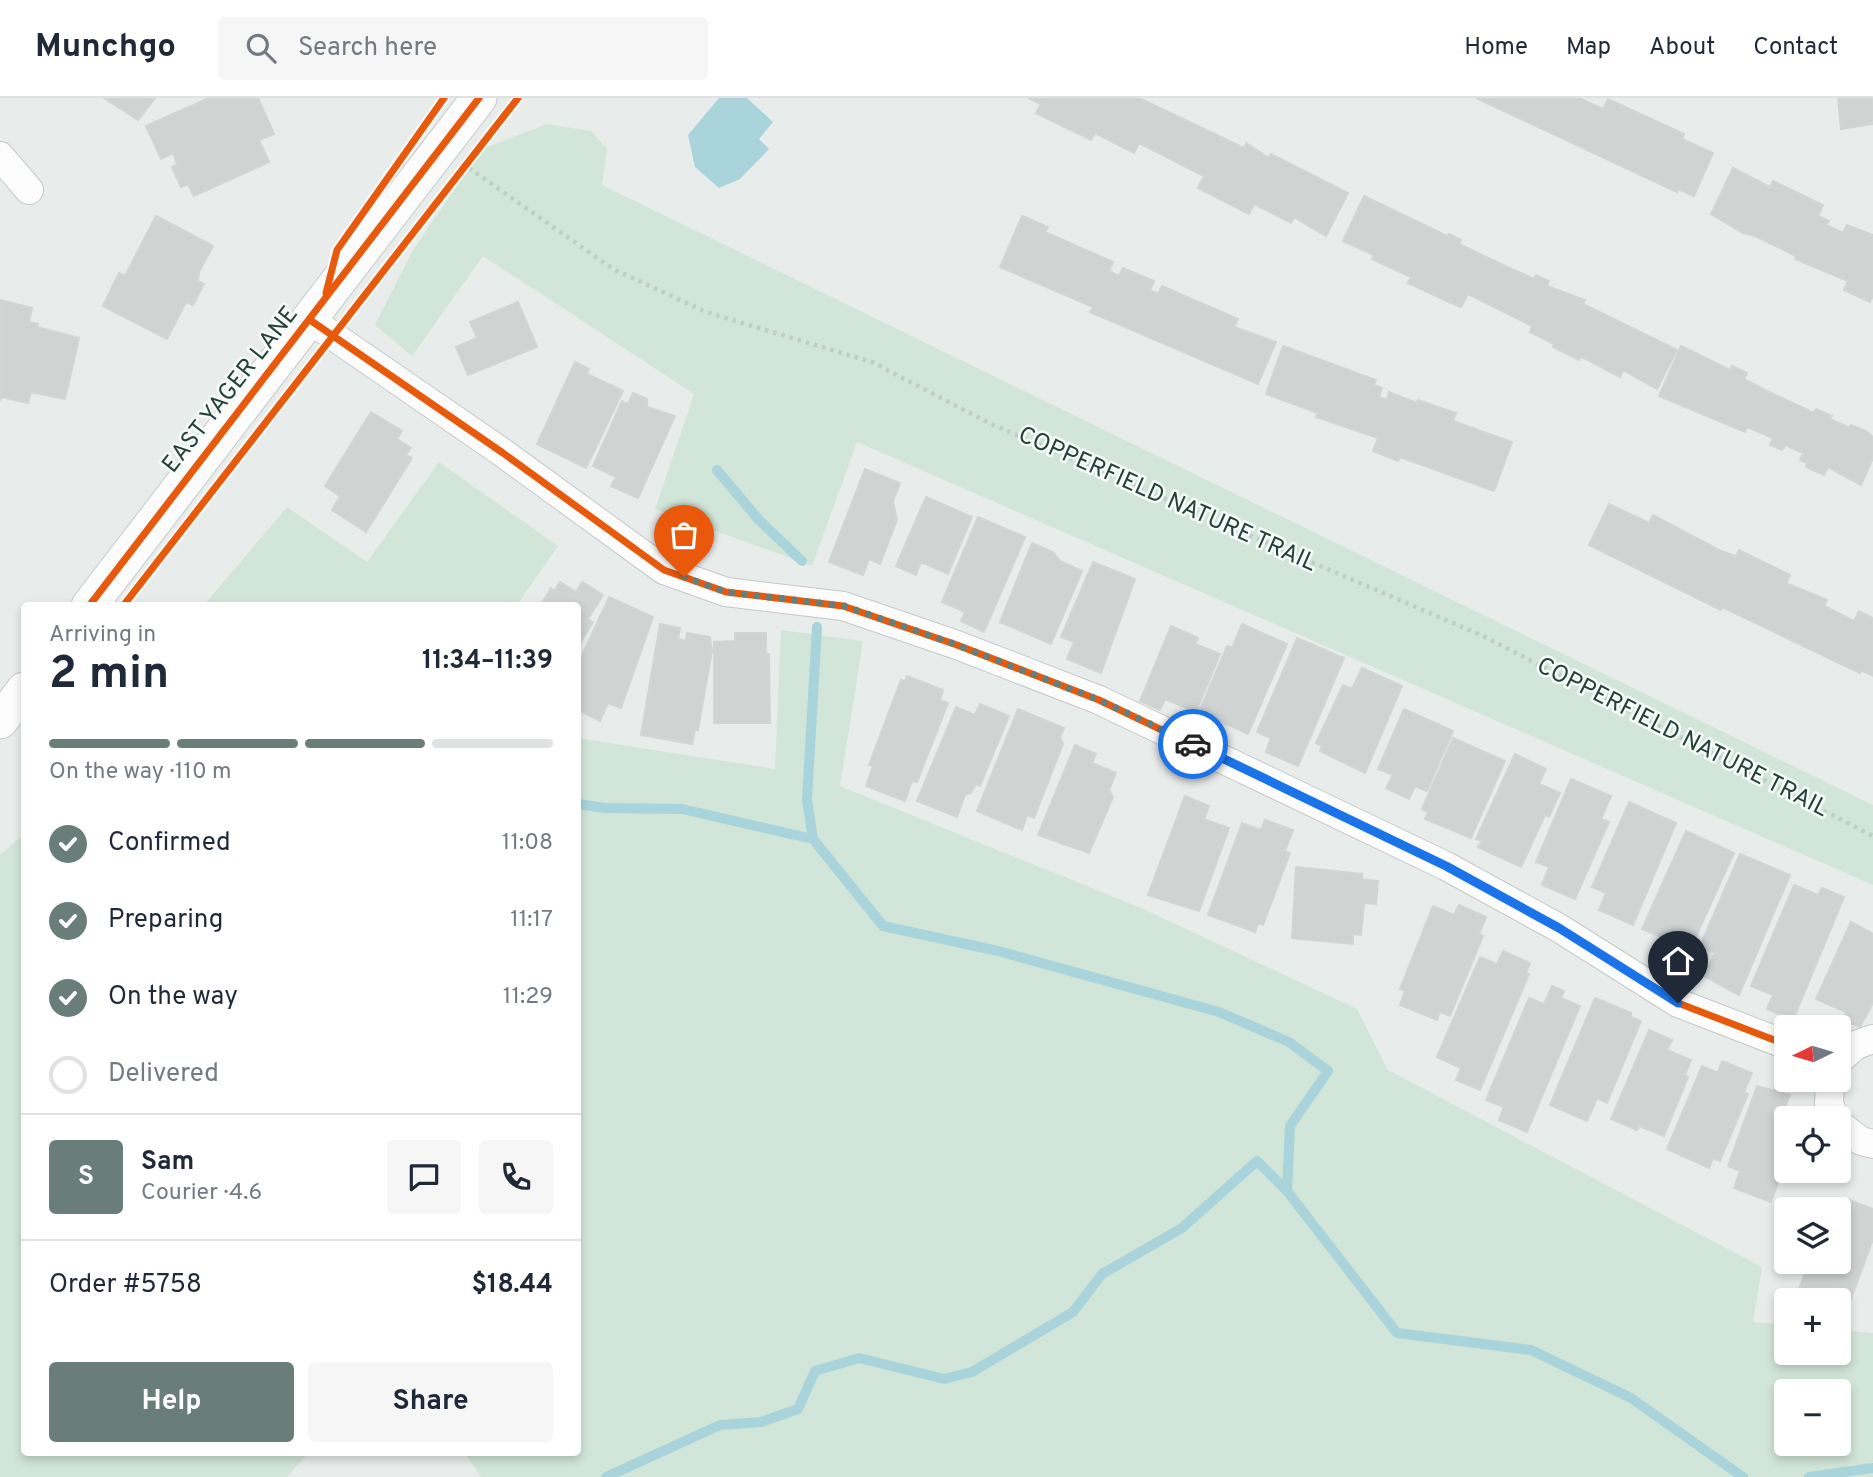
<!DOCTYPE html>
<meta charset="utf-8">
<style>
body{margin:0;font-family:Overpass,sans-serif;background:#f6f6f7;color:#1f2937;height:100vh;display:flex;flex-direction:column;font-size:26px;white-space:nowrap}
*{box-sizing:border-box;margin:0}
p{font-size:23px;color:#747a83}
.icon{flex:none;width:38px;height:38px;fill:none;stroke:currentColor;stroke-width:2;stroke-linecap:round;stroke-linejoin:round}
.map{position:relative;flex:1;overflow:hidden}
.details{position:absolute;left:21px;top:504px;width:560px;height:854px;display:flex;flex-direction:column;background:#fff;border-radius:7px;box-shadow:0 4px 10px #0003}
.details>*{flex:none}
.needle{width:46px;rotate:265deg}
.tools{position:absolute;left:1774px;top:917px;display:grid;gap:14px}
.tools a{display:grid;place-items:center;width:77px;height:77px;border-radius:7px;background:#fff;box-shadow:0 4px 10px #0003;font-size:35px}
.pin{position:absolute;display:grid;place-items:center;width:60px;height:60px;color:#fff;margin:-72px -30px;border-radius:50% 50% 50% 0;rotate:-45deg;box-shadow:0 0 7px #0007}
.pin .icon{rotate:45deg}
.courier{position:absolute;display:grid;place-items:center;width:70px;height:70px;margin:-35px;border:5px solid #1a73e8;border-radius:50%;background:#fff;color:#222;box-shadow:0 2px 9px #0007}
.summary em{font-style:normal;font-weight:700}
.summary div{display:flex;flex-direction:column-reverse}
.summary{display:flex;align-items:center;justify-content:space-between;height:119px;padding:0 28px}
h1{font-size:46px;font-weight:700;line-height:52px}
.bar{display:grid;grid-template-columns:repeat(4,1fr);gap:10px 7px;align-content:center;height:84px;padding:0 28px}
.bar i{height:9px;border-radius:5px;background:#e0e1e3}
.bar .selected{background:#697e78}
.bar p{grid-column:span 4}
.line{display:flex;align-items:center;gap:18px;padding:0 28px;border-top:2px solid #e0e1e3}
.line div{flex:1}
.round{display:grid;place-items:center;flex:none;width:74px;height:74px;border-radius:7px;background:#f6f6f7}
ol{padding:0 28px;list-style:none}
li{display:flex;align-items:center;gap:21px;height:77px}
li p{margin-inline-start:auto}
li .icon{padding:7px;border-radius:50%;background:#697e78;color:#fff;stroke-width:4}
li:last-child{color:#747a83}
li i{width:38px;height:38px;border:4px solid #e0e1e3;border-radius:50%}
.action{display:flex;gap:14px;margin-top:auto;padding:14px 28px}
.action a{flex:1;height:80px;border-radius:7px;background:#697e78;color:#fff;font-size:28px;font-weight:700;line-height:80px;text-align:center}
.action a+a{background:#f6f6f7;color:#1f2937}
header{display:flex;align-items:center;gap:42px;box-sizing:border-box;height:98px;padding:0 35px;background:#fff;border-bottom:2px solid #e0e1e3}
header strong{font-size:33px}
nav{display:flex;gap:38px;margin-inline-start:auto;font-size:24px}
.search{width:490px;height:63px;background:#f6f6f7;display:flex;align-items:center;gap:18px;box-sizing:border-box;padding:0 24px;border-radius:7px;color:#747a83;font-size:26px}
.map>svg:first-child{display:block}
</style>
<header>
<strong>Munchgo</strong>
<div class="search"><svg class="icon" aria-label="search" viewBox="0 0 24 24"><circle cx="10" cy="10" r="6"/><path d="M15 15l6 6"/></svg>Search here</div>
<nav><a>Home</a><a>Map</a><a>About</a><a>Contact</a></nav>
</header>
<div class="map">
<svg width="1873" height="1379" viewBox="0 0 1873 1379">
<rect width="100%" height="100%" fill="#e8edeb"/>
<path fill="#d1e6d8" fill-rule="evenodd" d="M547,26L591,33L607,51L602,87L1873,707V787L857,344L812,468L655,411L694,296L483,158L412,258L375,227L413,152L482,51Z
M439,364L558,448L517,507H204L287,409L367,464Z
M781,532L863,543L840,688L1141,810L1357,911L1388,972L1762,1169L1753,1224L1787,1227V1255H1839V1232L1873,1235V1379H481L465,1355L578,1354V640L775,671ZM1787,1293H1839V1346H1787Z
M24,736V1354L308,1355L287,1379H0V757Z"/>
<path fill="#a9d4db" d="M719,0H747L773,24L759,41L769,51L740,81L719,90L695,69L688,37Z"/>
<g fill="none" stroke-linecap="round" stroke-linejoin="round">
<path stroke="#a9d4db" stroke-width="10" d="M717,372L759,422L802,463
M578,706L605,710L682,711L813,741L883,828L998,853L1219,914L1289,944L1328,973L1290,1028L1287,1093
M813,741L807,702L817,529
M606,1379L720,1327L761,1324L798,1311L815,1273L859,1260L944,1281L972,1274L1073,1214L1102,1176L1182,1130L1257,1063L1287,1093L1397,1235L1531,1252L1631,1300L1743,1379
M1809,1379L1873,1370"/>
</g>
<path fill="#cfd4d2" stroke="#d1d6d4" stroke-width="2" d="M104,0H155L138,22Z
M209,0H258L274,36L259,42L269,64L194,98L188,86L181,89L172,69L177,66L173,55L161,61L146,28Z
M1028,0H1139L1244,50L1246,45L1269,60L1271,56L1348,95L1326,138L1294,119L1291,125L1254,106L1249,116L1198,90L1204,78L1139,45L1134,55L1095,35L1091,42L1036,15L1041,6Z
M1476,0H1579L1603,11L1608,1L1684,36L1682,41L1713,55L1694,98L1678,91L1677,94Z
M1838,0H1873V26L1841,31Z
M1733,70L1770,89L1773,83L1823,107L1818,118L1829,123L1826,127L1843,135L1847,127L1873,137V198L1870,204L1844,192L1848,183L1795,161L1796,158L1755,138L1743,135L1711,116Z
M1364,98L1447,138L1449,136L1461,142L1459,146L1501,166L1534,181L1536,177L1549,183L1547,188L1585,202L1583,206L1677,252L1657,291L1623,272L1620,279L1586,261L1581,259L1579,262L1553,249L1554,246L1530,234L1532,228L1468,196L1461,209L1451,205L1408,185L1411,179L1372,161L1374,157L1343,143Z
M156,118L213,148L199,174L198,183L204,186L193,207L186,204L167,241L103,208L119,175L125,178Z
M1022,118L1048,129L1045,134L1113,164L1109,173L1119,178L1123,170L1154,183L1150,192L1158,196L1162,188L1238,221L1234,229L1276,244L1258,286L1090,214L1093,209L1000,169Z
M0,202L32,210L29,224L38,226L37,229L79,240L65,301L31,294L28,305L2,299L0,302Z
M518,204L537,249L468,277L456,249L477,240L470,224Z
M1283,248L1376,282L1374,287L1382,290L1379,299L1387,302L1389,294L1417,305L1418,302L1456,315L1453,323L1512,344L1494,393L1400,359L1398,363L1373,353L1378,340L1316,319L1318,315L1266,296Z
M1681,248L1730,272L1732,268L1747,275L1744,281L1765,292L1814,315L1816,311L1832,318L1830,321L1850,330L1851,327L1866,333L1873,339V360L1861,387L1828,369L1824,377L1806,369L1807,365L1800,362L1803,355L1785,347L1782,352L1770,347L1773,340L1747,329L1745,334L1659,298Z
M575,264L589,271L587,276L623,293L586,370L537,346Z
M633,295L647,301V309L675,318L638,400L611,388L616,379L593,368L622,303L628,306Z
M371,314L402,333L397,341L411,350L406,357L412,360L366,434L332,412L340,398L325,388Z
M865,371L900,385L893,403L897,422L880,466L869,461L863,477L829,464Z
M926,399L972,419L948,476L921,464L916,477L896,468Z
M1609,406L1649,425L1653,417L1721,453L1736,458L1739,452L1790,477L1786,485L1827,502L1824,508L1854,523L1859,513L1873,520V578L1861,572L1860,575L1722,509L1721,512L1589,447Z
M978,419L1025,439L984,534L961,523L965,514L942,504Z
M1032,445L1053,454L1060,463L1082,473L1051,546L1000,524Z
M1093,464L1135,481L1101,575L1067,561L1074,544L1061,539Z
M560,484L576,494L582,484L603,497L588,521L593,524L578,549V508H540L551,490L554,493Z
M609,499L653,519L621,610L608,605L600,623L578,612V566Z
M660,526L680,530L678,541L686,543L687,535L710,539L712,553L698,632H695L692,646L641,637Z
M1242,526L1287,546L1248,636L1199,614L1227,548L1232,550Z
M1171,528L1198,540L1195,546L1220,556L1196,614L1165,601L1160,612L1140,603Z
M735,535H766V556H769L770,625H714V544L735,543Z
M1297,540L1344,560L1298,668L1266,654L1271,640L1257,634Z
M1362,570L1402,588L1365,675L1320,653L1322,648L1316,645L1343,587L1352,591Z
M907,578L943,592L940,602L948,605L917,684L912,683L905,703L866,688L873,668L869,667L901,582L905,583Z
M980,606L1009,618L980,688L976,686L971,695L965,697L957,719L917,703L956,609L975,617Z
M1018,611L1064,630L1060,639L1063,646L1034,720L1027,717L1022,732L977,713Z
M1404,611L1453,633L1427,693L1415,688L1409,701L1386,690L1393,677L1378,671Z
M1453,640L1505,663L1471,740L1425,721L1428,714L1422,711Z
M1075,647L1096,656L1092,665L1116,675L1109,692L1113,699L1089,755L1038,737Z
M1515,656L1546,671L1539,686L1560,695L1549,719L1545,717L1521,769L1478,749L1482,743L1476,741Z
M1571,681L1611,698L1601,721L1609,724L1575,801L1542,787L1549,769L1536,764Z
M1185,698L1209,708L1204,721L1229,730L1199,813L1148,797Z
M1629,704L1676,725L1633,827L1599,812L1606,795L1592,789Z
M1265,722L1293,732L1285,753L1290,755L1263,827L1258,825L1255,834L1208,817L1242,725L1261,732Z
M1686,733L1734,755L1683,867L1654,854L1661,839L1642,831Z
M1740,756L1790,777L1739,897L1704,878L1715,855L1700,848Z
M1296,769L1362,776V781L1378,783L1376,806L1364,805L1361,837L1353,836V846L1292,840Z
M1794,787L1818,797L1822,790L1844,799L1793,922L1767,911L1773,897L1751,888Z
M1459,807L1486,819L1479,836L1483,838L1450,918L1440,914L1437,922L1400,907L1405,893L1400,891L1433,808L1454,817Z
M1851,824L1873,836V905L1860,929L1843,922L1846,914L1816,901Z
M1503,853L1530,865L1526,875L1529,876L1480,992L1456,982L1461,970L1437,959L1480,859L1497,866Z
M1552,888L1564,893L1561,900L1580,908L1527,1034L1499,1022L1504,1009L1486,1002L1529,900L1544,906Z
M1595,900L1631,915V919L1641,923L1607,1005L1597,1000L1587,1023L1550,1007Z
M1649,932L1672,942L1667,952L1691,962L1685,977L1688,979L1664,1038L1639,1028L1637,1032L1611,1021Z
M1722,963L1752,975L1744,994L1748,996L1720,1063L1713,1060L1709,1070L1667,1051L1702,968L1718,975Z
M1757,988L1790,997L1785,1010L1803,1016L1801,1020H1787V1060L1771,1104L1734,1090L1740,1073L1728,1068Z
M1847,1101L1873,1111V1141L1841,1228L1839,1202H1795L1809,1164H1839V1117Z"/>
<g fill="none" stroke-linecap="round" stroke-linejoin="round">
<defs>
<path id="minor" d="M0,58L29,92
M310,222L503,355L664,472L726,494L843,508L957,547L1099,602L1446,768L1559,830L1678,905L1787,947
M1839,962L1856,947L1873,941
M1830,982L1829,1006L1835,1020
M1839,1026L1861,1043L1873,1046"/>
<path id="tertiary" d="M89,508L479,0
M0,623L24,592"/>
</defs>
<use href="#minor" stroke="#c5cac8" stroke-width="30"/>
<use href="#tertiary" stroke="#c5cac8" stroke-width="37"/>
<path stroke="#c3ccca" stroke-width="4.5" stroke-dasharray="3.5 5" stroke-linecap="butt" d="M469,70L613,171L706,214L872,264L991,326L1483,538L1873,738"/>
<use href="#minor" stroke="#fcfcfc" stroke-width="28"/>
<use href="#tertiary" stroke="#fcfcfc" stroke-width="35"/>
<defs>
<path id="cycleway" d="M326,195L337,152L444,0
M310,222L503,355L664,472L726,494L843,508L957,547L1099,602L1446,768L1559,830L1678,905L1787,947
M89,508L479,0
M123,508L518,0"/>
</defs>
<use href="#cycleway" stroke="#f7fbf9" stroke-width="11"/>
<use href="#cycleway" stroke="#e8590c" stroke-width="7"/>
</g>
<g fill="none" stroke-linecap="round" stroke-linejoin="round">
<path stroke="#697e78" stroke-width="7" stroke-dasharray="0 12.6" d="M684,479L726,494L844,508L957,547L1099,602L1193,646"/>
<path stroke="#1a73e8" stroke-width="9" d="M1193,646L1446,768L1559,830L1678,905"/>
</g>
<g text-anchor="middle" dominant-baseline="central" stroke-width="5" stroke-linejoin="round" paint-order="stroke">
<g font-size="24" fill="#24423a" stroke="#f7fbf9">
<text transform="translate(231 292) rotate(-52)">EAST YAGER LANE</text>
<text transform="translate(1167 402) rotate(24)">COPPERFIELD NATURE TRAIL</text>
<text transform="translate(1682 640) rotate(27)">COPPERFIELD NATURE TRAIL</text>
</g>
</g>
</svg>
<div class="tools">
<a><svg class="needle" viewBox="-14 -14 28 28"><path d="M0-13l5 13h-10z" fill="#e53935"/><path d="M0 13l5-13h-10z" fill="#747a83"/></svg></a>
<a><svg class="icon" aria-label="locate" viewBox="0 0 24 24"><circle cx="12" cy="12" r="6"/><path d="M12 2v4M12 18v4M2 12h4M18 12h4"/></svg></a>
<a><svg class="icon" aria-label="layers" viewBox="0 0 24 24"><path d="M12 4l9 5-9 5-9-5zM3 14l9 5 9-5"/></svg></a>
<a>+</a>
<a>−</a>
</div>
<div class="pin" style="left:684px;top:479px;background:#ea580c"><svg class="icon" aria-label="bag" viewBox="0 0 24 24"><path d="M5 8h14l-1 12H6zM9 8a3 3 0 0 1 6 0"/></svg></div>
<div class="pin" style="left:1678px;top:905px;background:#1f2937"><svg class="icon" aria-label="home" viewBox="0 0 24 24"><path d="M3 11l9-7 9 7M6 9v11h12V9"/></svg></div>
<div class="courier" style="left:1193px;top:646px"><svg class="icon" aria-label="car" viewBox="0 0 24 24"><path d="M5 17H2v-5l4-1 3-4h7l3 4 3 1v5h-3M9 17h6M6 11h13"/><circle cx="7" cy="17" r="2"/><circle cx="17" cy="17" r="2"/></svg></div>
<section class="details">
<div class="summary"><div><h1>2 min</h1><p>Arriving in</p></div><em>11:34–11:39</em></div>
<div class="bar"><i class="selected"></i><i class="selected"></i><i class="selected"></i><i></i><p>On the way · 110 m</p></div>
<ol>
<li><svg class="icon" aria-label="check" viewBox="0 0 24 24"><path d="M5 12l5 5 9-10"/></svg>Confirmed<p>11:08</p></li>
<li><svg class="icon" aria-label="check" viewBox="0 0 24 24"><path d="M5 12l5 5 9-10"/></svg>Preparing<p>11:17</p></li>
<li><svg class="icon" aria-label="check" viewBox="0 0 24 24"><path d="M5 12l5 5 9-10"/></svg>On the way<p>11:29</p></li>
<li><i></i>Delivered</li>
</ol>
<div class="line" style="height:126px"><b class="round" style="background:#697e78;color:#fff">S</b><div><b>Sam</b><p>Courier · 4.6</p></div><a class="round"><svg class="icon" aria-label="chat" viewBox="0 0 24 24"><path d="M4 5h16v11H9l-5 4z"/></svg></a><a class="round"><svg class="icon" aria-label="phone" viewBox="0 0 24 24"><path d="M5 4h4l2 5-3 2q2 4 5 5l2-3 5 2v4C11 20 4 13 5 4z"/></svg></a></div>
<div class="line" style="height:91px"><div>Order #5758</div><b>$18.44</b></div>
<div class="action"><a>Help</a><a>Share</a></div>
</section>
</div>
